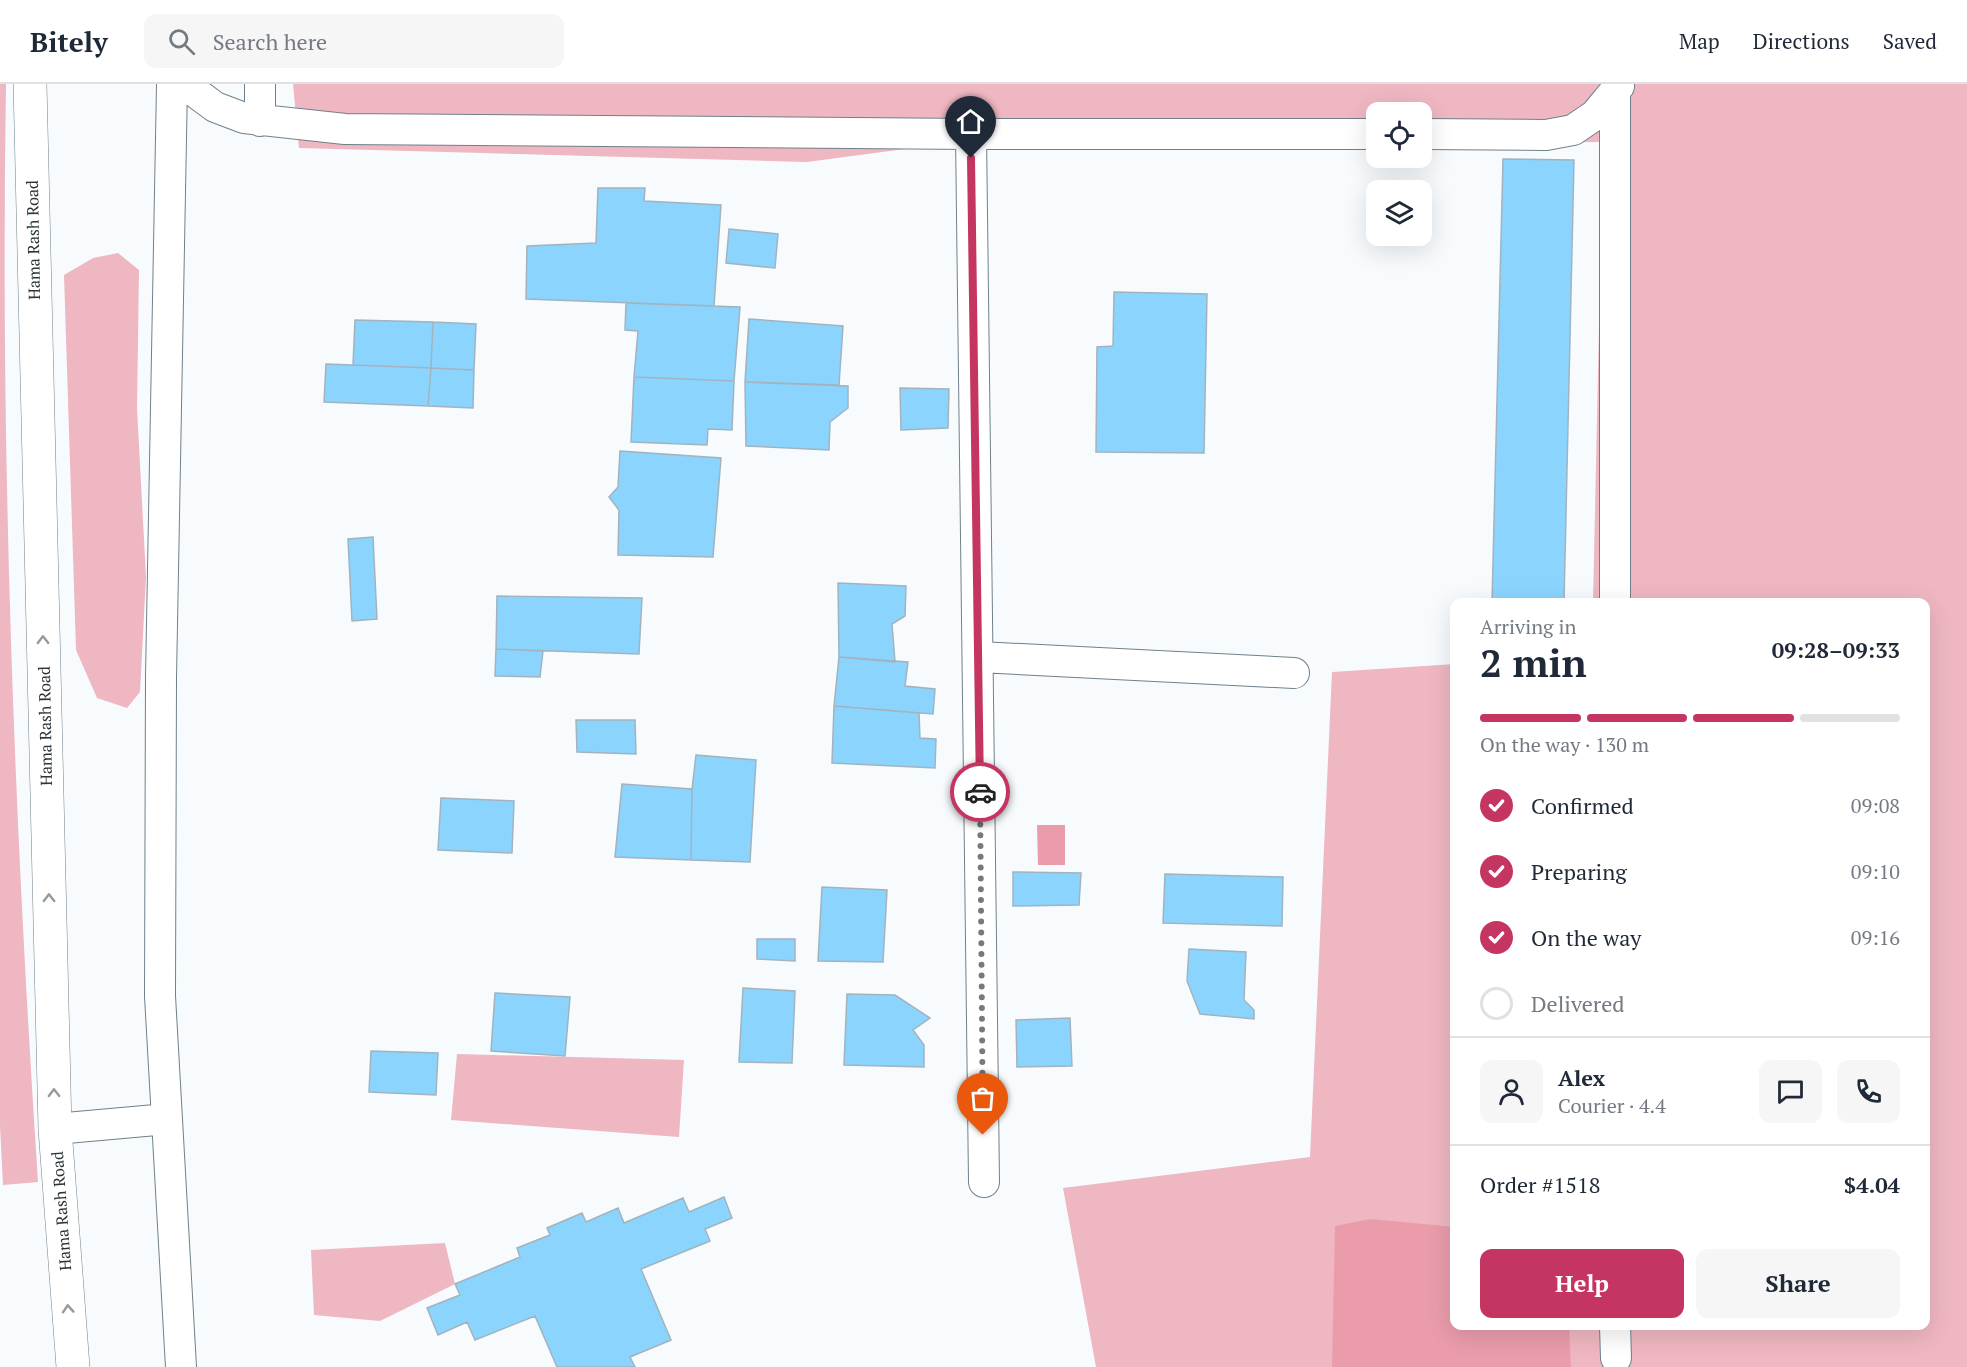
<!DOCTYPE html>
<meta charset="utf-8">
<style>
body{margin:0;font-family:"PT Serif",serif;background:#f6f6f7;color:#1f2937;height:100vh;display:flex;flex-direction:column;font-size:22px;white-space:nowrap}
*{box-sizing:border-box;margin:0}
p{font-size:20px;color:#747a83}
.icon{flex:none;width:33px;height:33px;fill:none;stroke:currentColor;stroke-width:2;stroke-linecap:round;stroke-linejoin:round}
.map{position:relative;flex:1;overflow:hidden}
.drawer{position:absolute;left:1450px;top:514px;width:480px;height:732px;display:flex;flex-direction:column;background:#fff;border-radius:12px;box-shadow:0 6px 24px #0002}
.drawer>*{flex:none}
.tools{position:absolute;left:1366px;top:18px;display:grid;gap:12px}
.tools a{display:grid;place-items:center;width:66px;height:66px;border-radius:12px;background:#fff;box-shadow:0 6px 24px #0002;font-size:30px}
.pin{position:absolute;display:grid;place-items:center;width:51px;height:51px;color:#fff;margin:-62px -26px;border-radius:50% 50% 50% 0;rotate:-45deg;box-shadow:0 0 6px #0007}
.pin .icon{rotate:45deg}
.courier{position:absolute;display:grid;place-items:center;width:60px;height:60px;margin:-30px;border:4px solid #c43661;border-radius:50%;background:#fff;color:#222;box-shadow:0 2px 8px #0007}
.summary em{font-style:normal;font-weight:600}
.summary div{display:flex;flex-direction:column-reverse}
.summary{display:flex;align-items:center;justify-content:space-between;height:102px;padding:0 30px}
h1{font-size:39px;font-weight:600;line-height:45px}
.bar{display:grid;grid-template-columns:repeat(4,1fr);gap:9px 6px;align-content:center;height:72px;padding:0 30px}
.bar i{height:8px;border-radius:4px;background:#e0e1e3}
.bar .current{background:#c43661}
.bar p{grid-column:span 4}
.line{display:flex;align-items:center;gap:15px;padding:0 30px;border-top:2px solid #e0e1e3}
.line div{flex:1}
.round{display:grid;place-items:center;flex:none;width:63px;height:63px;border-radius:12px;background:#f6f6f7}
ol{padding:0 30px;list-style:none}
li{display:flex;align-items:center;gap:18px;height:66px}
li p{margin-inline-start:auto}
li .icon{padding:6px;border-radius:50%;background:#c43661;color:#fff;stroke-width:4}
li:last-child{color:#747a83}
li i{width:33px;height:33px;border:3px solid #e0e1e3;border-radius:50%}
.button{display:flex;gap:12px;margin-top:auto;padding:12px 30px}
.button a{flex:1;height:69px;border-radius:12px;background:#c43661;color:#fff;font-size:24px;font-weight:600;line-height:69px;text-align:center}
.button a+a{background:#f6f6f7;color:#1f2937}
header{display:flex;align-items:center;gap:36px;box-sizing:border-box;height:84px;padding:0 30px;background:#fff;border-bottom:2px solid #e0e1e3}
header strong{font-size:28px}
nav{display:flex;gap:33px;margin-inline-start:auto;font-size:21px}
.search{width:420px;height:54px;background:#f6f6f7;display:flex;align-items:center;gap:15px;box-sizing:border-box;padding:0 21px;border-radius:12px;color:#747a83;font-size:22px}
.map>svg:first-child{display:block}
</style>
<header>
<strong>Bitely</strong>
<div class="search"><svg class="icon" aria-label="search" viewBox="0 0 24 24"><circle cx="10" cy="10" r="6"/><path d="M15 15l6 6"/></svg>Search here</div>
<nav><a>Map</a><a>Directions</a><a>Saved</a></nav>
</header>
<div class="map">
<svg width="1967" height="1283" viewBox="0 0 1967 1283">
<rect width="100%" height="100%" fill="#f7fbfd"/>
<path fill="#efb7c1" d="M0,0H6C0,366 14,733 38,1098L3,1101L0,1042Z
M293,0H1967V1283H1096L1063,1104L1310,1073L1332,588L1455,580V1242H1926V519H1593L1603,58L1422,59V28H1377V59L935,61L807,78L299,64Z
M118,169L139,186L137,324L146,493L140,608L127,624L97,614L76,566L64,191L93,174Z
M457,970L684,976L679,1053L451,1036Z
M445,1159L455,1200L380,1237L314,1231L311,1166Z"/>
<path fill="#ea9cab" d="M1037,741H1065V781H1038Z
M1370,1135L1455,1143V1242H1569L1571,1283H1332L1335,1142Z"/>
<path fill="#8bd4fe" stroke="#a2b3be" stroke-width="1.5" d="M1503,75L1574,76L1564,519H1492Z
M598,104H645L644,117L721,121L714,222L526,215L527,162L596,159Z
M729,145L778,150L775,184L726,179Z
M1114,208L1207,210L1204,369L1096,368L1097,263L1113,262Z
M626,219L740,223L734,297L634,293L638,247L625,246Z
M749,235L843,242L839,301L745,298Z
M355,236L433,238L431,284L353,281Z
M433,238L476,240L474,286L431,284Z
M326,280L431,284L428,322L324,318Z
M431,284L474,286L473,324L428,322Z
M634,293L734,297L732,346L708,345L707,361L631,358Z
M745,298L848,302V324L830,338L829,366L746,362Z
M900,304L949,305L948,344L901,346Z
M620,367L721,374L713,473L618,471L619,426L609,413L618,403Z
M373,453L377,535L352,537L348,455Z
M838,499L906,502L905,532L892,540L895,578L839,573Z
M497,512L642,514L639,570L496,565Z
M496,565L543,567L540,593L495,592Z
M839,573L908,578L905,602L935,605L933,630L834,622Z
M834,622L919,629L920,654L936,655L935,684L832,679Z
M576,636H635L636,670L577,668Z
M696,671L756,676L750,778L691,776L692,705Z
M622,700L692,705L691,776L615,773Z
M441,714L514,717L512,769L438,766Z
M1013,788L1081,789L1079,821L1013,822Z
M1165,790L1283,793L1282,842L1163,839Z
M822,803L887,806L883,878L818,877Z
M757,855H795V877L757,875Z
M1189,865L1246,868L1244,916L1254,926V935L1200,930L1187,897Z
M743,904L795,907L792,979L739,978Z
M495,909L570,913L565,972L491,967Z
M847,910L895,911L930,934L913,946L924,961V983L844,981Z
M1070,934L1072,982L1017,983L1016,936Z
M371,967L438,969L436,1011L369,1008Z
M724,1113L732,1134L705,1145L710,1157L641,1185L671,1256L630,1273L635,1283H557L535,1232L475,1256L467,1238L438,1251L427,1224L460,1211L455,1200L520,1173L517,1164L550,1151L547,1144L582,1129L586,1138L618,1124L624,1139L683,1114L689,1128Z"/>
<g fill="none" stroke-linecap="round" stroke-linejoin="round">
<defs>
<path id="minor" d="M172,0L161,594L160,912L181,1283
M184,0L215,23L244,34L345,45L971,50H1377
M260,0V37
M1615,7V519
M971,50L984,1098
M1422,50L1546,51L1573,46L1595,31L1619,2
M979,573L1294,589
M55,1045L167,1035
M1615,1242L1616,1274"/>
<path id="trunk" d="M30,0L55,1045L73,1283"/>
</defs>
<use href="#minor" stroke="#70808a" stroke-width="32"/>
<use href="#trunk" stroke="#70808a" stroke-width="34"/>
<use href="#minor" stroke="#fff" stroke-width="30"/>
<use href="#trunk" stroke="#fff" stroke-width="33"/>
</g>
<defs><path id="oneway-chevron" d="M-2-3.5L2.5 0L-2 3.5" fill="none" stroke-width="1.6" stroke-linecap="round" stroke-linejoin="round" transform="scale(1.5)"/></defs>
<g stroke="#969a9c">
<use href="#oneway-chevron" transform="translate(43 556) rotate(-91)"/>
<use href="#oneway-chevron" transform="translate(49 814) rotate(-91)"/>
<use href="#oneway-chevron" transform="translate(54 1009) rotate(-91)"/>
<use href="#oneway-chevron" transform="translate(68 1225) rotate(-94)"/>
</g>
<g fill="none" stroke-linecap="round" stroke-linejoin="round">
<path stroke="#747a7d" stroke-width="6" stroke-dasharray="0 10.8" d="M980,708L983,1051"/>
<path stroke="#c43661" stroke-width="8" d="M971,74L980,708"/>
</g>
<g text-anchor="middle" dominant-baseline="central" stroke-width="5" stroke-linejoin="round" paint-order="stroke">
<g font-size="16" fill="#2d3438" stroke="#fff">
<text transform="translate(33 156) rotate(-91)">Hama Rash Road</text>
<text transform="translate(45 642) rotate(-91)">Hama Rash Road</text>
<text transform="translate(61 1127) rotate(-94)">Hama Rash Road</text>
</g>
</g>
</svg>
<div class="tools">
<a><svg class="icon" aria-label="locate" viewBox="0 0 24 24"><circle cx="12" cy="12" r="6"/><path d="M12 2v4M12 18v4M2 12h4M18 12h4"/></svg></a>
<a><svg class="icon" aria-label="layers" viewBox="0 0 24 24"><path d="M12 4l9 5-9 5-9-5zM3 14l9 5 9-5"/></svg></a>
</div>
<div class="pin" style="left:983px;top:1051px;background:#ea580c"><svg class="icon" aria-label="bag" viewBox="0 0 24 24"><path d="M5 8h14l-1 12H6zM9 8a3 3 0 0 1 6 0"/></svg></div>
<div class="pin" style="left:971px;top:74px;background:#1f2937"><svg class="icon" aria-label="home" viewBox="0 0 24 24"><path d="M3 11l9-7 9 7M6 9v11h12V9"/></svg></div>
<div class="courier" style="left:980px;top:708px"><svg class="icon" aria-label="car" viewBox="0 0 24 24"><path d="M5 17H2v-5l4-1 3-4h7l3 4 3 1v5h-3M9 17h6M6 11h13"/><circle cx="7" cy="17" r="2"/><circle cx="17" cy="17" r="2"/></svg></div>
<section class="drawer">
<div class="summary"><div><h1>2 min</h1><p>Arriving in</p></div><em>09:28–09:33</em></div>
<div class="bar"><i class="current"></i><i class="current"></i><i class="current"></i><i></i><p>On the way · 130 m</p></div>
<ol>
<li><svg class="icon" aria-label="check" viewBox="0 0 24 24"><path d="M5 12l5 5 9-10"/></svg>Confirmed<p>09:08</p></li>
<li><svg class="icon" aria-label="check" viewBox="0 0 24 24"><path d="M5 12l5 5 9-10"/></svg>Preparing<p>09:10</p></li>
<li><svg class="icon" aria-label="check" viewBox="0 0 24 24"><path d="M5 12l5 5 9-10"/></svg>On the way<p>09:16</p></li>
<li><i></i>Delivered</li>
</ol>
<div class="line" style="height:108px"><a class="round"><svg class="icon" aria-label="person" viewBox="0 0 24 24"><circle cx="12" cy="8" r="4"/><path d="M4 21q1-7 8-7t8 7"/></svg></a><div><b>Alex</b><p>Courier · 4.4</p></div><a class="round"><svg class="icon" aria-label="chat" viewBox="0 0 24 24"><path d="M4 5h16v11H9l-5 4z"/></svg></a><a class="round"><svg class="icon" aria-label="phone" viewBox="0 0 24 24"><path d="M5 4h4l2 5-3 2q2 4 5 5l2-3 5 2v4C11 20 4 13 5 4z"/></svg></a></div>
<div class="line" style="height:78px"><div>Order #1518</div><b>$4.04</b></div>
<div class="button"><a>Help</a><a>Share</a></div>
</section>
</div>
